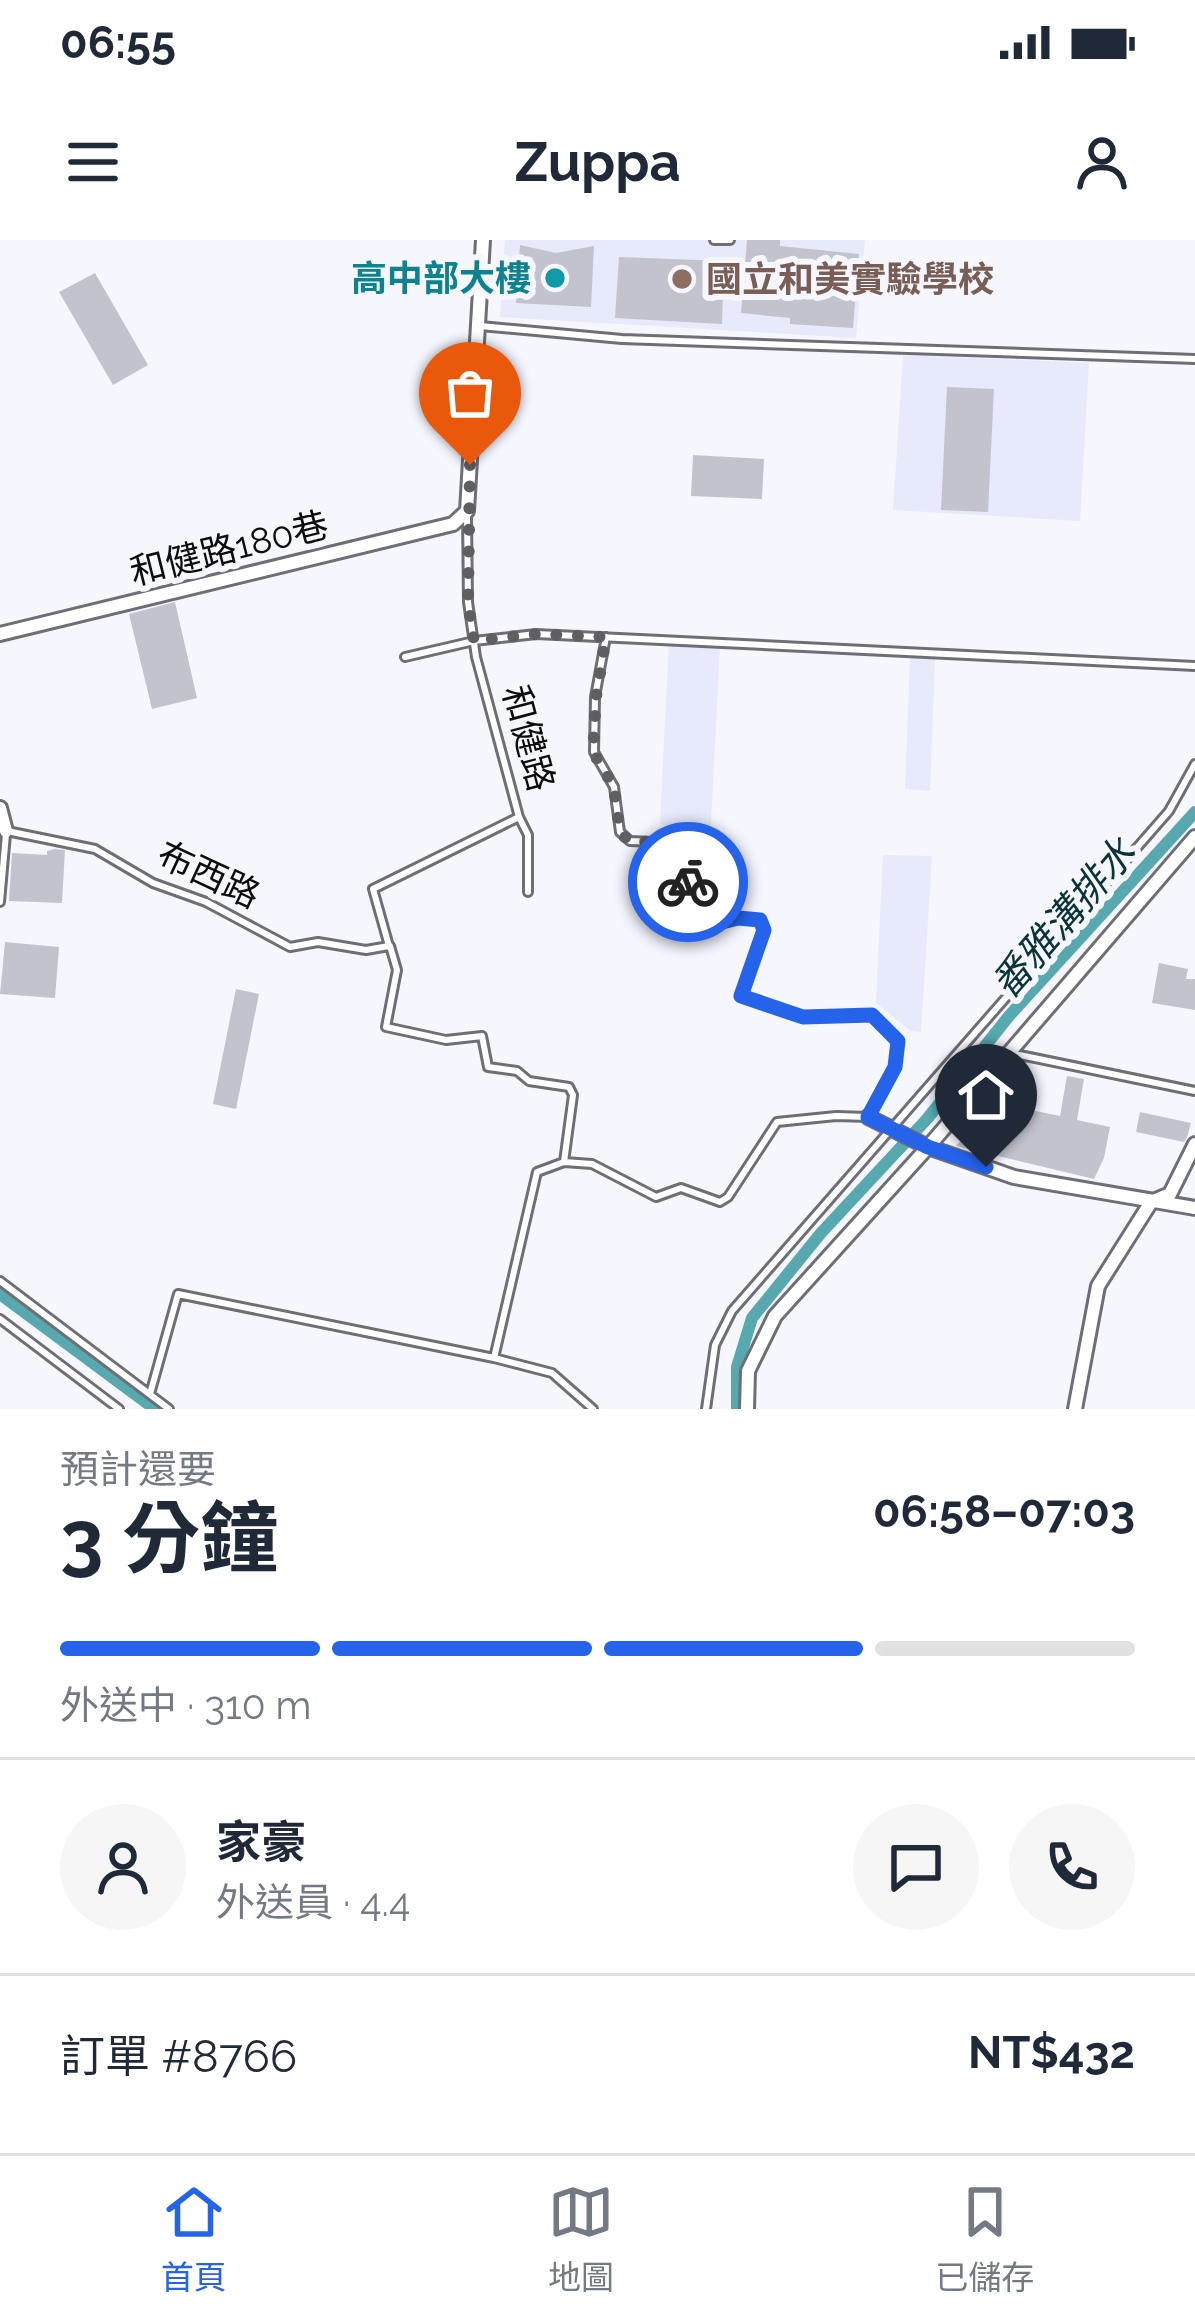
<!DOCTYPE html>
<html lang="zh-TW">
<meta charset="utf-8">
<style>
body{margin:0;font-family:Raleway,"Noto Sans TC",sans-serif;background:#f6f6f7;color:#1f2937;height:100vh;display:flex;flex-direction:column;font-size:45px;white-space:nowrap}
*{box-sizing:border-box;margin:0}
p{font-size:39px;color:#747a83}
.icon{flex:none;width:66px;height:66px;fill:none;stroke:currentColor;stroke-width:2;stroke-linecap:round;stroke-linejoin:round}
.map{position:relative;height:1169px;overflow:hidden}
.drawer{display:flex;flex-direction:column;background:#fff;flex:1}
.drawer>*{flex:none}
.pin{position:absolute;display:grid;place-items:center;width:102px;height:102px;color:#fff;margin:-123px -51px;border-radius:50% 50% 50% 0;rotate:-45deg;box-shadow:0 0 12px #0007}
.pin .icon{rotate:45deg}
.courier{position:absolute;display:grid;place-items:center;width:120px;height:120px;margin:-60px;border:9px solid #2563eb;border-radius:50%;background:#fff;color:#222;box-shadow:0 3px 15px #0007}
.head em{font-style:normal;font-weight:700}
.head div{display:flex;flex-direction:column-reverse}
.head{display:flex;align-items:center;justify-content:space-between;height:204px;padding:0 60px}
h1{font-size:78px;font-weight:700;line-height:90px}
.bar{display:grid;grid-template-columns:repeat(4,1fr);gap:18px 12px;align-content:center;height:144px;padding:0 60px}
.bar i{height:15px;border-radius:9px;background:#e0e1e3}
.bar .selected{background:#2563eb}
.bar p{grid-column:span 4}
.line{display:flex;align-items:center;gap:30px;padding:0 60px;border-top:3px solid #e0e1e3}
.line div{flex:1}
.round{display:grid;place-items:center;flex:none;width:126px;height:126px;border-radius:63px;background:#f6f6f7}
.status{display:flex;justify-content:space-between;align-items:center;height:84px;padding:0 60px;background:#fff;direction:ltr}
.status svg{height:33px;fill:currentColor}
header{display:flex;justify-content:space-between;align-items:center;height:156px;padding:0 60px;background:#fff;font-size:54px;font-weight:700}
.tab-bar{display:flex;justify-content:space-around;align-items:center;height:168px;border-top:3px solid #e0e1e3;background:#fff;font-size:33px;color:#747a83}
.tab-bar a{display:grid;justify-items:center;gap:6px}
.tab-bar .selected{color:#2563eb}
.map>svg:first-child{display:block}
</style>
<div class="status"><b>06:55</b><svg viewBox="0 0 49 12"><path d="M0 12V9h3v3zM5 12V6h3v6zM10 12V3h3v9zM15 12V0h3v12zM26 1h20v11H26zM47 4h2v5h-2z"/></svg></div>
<header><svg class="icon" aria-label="menu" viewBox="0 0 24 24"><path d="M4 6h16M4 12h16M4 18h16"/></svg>Zuppa<svg class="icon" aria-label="person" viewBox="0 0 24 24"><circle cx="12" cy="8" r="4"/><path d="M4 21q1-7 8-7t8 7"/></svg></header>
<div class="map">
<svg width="1195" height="1169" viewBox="0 0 1195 1169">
<rect width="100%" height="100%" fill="#f5f6fe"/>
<path fill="#e7eafb" d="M505,0H865L856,98L500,77Z
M903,115L1089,123L1080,281L893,270Z
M669,402L720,405L710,603L697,601L687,589L660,584Z
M910,418L935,419L930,551L905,549Z
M883,615L932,616L921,792L911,791L876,763Z"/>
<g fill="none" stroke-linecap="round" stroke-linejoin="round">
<path stroke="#57a9af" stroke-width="12" d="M0,1054L155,1169
M737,1169V1127L752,1078L821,993L927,879L1009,776L1195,572"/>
</g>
<path fill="#c2c3cc" d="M747,0H780V6L859,14L853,88L790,84V78L741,73Z
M520,5L556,13L594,6L591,67L516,63Z
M619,17L724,21L722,84L615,78Z
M95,33L148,125L113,145L59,52Z
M947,147L994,149L988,272L941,270Z
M693,215L764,219L762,259L691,256Z
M175,362L197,458L152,469L129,374Z
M55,609L65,610L62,663L9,661L12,613L47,615V611Z
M5,702L59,707L55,758L0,754Z
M1159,723L1188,729L1186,739H1195V770L1152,763Z
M236,749L259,754L236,869L213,864Z
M1067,836L1084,839L1077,880L1110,887L1104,918L1094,939L956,906L996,863L1060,876Z
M1140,872L1191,883L1187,897L1184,902L1136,892Z"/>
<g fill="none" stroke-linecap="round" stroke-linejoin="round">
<defs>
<path id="lane" d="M714,0H730
M480,86L622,99L1195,119
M467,275L468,362L476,417L519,577L528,595V652
M405,417L474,401L536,394L1195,426
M7,591L95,609L153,643L206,662L290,707L318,702L366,710L389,706L373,649L519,577
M0,662L6,594
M390,706L397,730L386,787L446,800L482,796L488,827L517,831L529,841L569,847L573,855L564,922
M1010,813L1195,851
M0,1041L169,1169
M0,1079L119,1169
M494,1118L537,932L564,922L592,924L656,957L681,948L720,962L728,957L777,882L836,876L868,877L895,827L898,801L872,775L803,777L741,756L764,690L760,681L738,678L722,682C696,668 677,631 677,603L630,601L620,592L614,547L594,512L595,457L606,397
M150,1154L178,1054L494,1118L552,1133L593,1169
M706,1169L715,1105L732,1071L1169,571L1195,524"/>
<path id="street" d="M0,394L453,284L467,271L483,0
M0,568L6,591
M868,877L928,907L1014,937L1195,968
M747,1169L748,1131L775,1076L928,907L1195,597
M1075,1169L1098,1046L1151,962L1170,954L1195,904"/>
</defs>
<use href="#lane" stroke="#6d6e76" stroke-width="12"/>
<use href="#street" stroke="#6d6e76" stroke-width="18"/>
<use href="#lane" stroke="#fff" stroke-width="6"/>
<use href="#street" stroke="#fff" stroke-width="12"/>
</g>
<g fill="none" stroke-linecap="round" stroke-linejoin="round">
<path stroke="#5e5e63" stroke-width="12" stroke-dasharray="0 21.6" d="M470,225L468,362L474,401L536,394L606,397L596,457L593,512L614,547L620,592L629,601L677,603V614L688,642"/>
<path stroke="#2563eb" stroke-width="15" d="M688,642L704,669L722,682L738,678L760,680L764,690L741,756L803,777L872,775L898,801L895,827L868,877L928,907L986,927"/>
</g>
<circle fill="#0f9aa8" stroke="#f5f6fe" stroke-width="4.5" cx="555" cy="38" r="12"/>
<circle fill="#8d6e63" stroke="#f5f6fe" stroke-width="4.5" cx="682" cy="39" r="12"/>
<g text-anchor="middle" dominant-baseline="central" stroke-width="12" stroke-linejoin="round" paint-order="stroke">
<g font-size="36" font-weight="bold" fill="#0d838f" stroke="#f5f6fe" text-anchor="end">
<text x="531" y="38">高中部大樓</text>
</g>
<g font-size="36" font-weight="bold" fill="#785e54" stroke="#f5f6fe" text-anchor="start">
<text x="706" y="39">國立和美實驗學校</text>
</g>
<g font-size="36" fill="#0c0c0f" stroke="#f5f6fe">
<text transform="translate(229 308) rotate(-14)">和健路180巷</text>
<text transform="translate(529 498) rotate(75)">和健路</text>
<text transform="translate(209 634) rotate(25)">布西路</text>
</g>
<g font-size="39" font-style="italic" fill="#0b3437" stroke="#f5f6fe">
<text transform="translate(1063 678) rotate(-49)">番雅溝排水</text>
</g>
</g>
</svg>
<div class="pin" style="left:470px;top:225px;background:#ea580c"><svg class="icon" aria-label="bag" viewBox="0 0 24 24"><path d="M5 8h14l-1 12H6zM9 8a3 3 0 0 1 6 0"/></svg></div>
<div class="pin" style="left:986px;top:927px;background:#1f2937"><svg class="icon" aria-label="home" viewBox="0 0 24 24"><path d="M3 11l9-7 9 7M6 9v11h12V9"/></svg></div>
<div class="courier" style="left:688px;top:642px"><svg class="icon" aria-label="bike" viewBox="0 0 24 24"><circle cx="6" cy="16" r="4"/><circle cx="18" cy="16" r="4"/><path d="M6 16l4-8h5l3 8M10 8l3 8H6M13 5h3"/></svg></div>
</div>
<section class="drawer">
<div class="head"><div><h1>3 分鐘</h1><p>預計還要</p></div><em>06:58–07:03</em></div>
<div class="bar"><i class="selected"></i><i class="selected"></i><i class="selected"></i><i></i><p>外送中 · 310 m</p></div>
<div class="line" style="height:216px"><a class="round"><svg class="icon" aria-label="person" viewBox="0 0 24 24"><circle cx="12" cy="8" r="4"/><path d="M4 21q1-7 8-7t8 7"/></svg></a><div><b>家豪</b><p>外送員 · 4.4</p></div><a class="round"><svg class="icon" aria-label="chat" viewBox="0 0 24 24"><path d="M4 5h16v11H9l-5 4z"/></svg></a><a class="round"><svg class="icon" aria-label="phone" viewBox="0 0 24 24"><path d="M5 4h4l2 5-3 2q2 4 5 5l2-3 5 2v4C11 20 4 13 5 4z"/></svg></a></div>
<div class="line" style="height:156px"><div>訂單 #8766</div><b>NT$432</b></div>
</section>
<nav class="tab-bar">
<a class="selected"><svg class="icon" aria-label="home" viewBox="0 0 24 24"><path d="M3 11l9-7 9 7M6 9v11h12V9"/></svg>首頁</a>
<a><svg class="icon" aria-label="map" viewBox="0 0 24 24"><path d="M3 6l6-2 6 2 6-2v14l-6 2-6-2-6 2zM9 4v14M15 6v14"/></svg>地圖</a>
<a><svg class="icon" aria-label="saved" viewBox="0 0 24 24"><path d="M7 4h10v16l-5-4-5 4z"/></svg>已儲存</a>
</nav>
